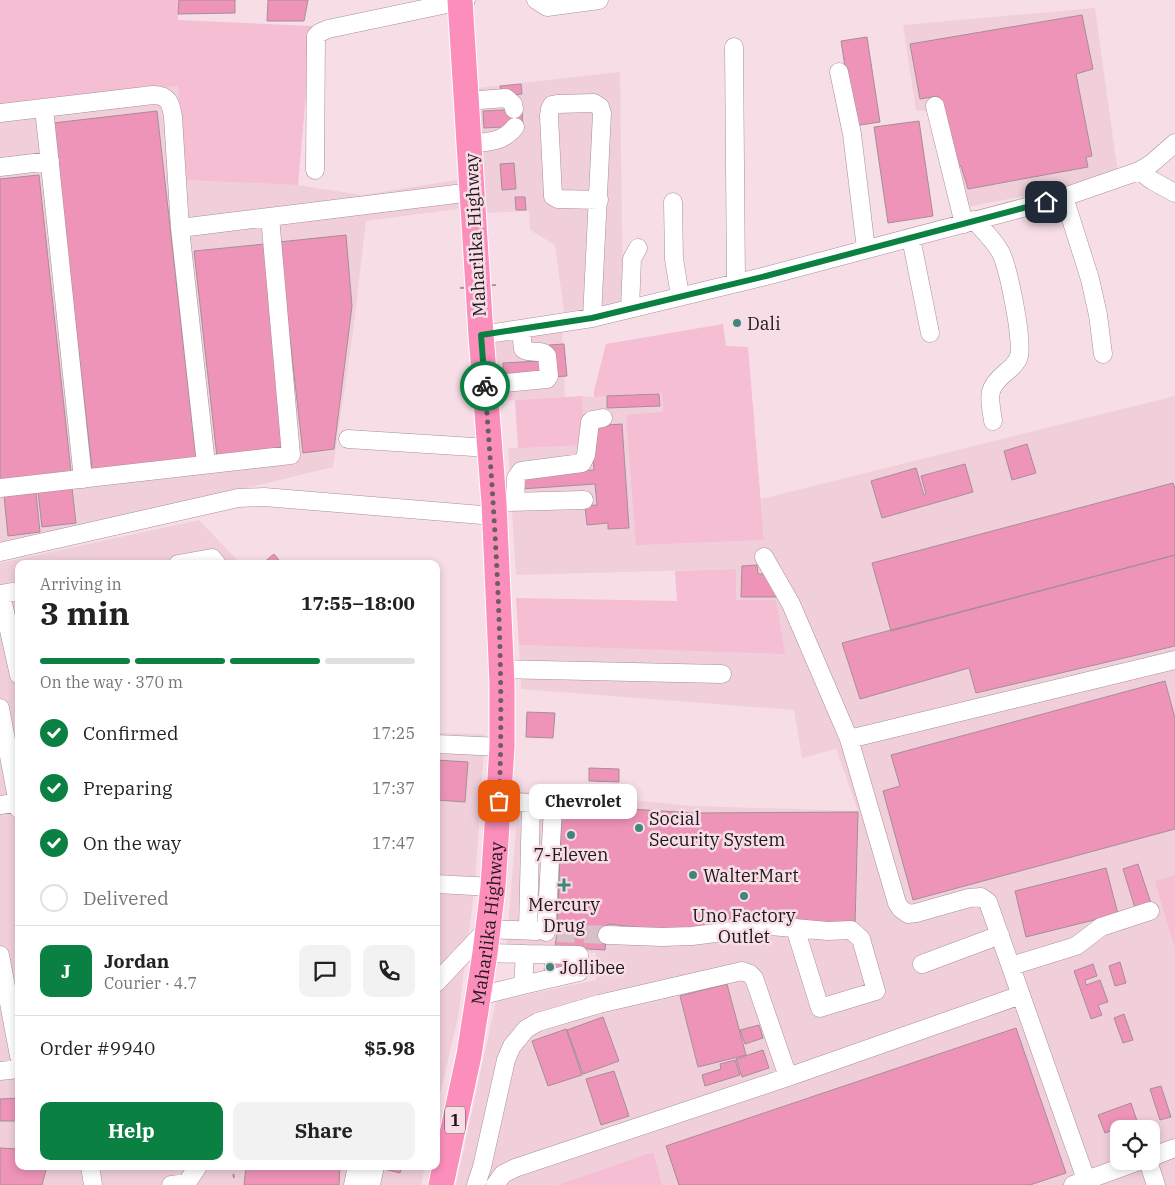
<!DOCTYPE html>
<meta charset="utf-8">
<style>
body{margin:0;font-family:"IBM Plex Serif",serif;background:#f2f2f2;color:#222;height:100vh;display:flex;flex-direction:column;font-size:19px;white-space:nowrap}
*{box-sizing:border-box;margin:0}
p{font-size:16px;color:#767676}
.icon{flex:none;width:28px;height:28px;fill:none;stroke:currentColor;stroke-width:2;stroke-linecap:round;stroke-linejoin:round}
.map{position:relative;flex:1;overflow:hidden}
.side{position:absolute;left:15px;top:560px;width:425px;height:610px;display:flex;flex-direction:column;background:#fff;border-radius:10px;box-shadow:0 2px 8px #0003}
.side>*{flex:none}
.tools{position:absolute;left:1110px;top:1120px;display:grid;gap:10px}
.tools a{display:grid;place-items:center;width:50px;height:50px;border-radius:10px;background:#fff;box-shadow:0 2px 8px #0003;font-size:25px}
.pin{position:absolute;display:grid;place-items:center;width:42px;height:42px;color:#fff;margin:-21px;border-radius:10px;box-shadow:0 2px 8px #0006}
.courier{position:absolute;display:grid;place-items:center;width:50px;height:50px;margin:-25px;border:4px solid #0b8043;border-radius:50%;background:#fff;color:#222;box-shadow:0 1px 6px #0007}
.bubble{position:absolute;height:35px;border-radius:10px;background:#fff;box-shadow:0 2px 8px #0003;font-size:16px;font-weight:700;line-height:35px;text-align:center}
.summary em{font-style:normal;font-weight:700}
.summary div{display:flex;flex-direction:column-reverse}
.summary{display:flex;align-items:center;justify-content:space-between;height:85px;padding:0 25px}
h1{font-size:32px;font-weight:700;line-height:38px}
.bar{display:grid;grid-template-columns:repeat(4,1fr);gap:8px 5px;align-content:center;height:60px;padding:0 25px}
.bar i{height:6px;border-radius:4px;background:#e0e0e0}
.bar .active{background:#0b8043}
.bar p{grid-column:span 4}
.line{display:flex;align-items:center;gap:12px;padding:0 25px;border-top:1px solid #e0e0e0}
.line div{flex:1}
.round{display:grid;place-items:center;flex:none;width:52px;height:52px;border-radius:10px;background:#f2f2f2}
ol{padding:0 25px;list-style:none}
li{display:flex;align-items:center;gap:15px;height:55px}
li p{margin-inline-start:auto}
li .icon{padding:5px;border-radius:50%;background:#0b8043;color:#fff;stroke-width:4}
li:last-child{color:#767676}
li i{width:28px;height:28px;border:2px solid #e0e0e0;border-radius:50%}
.button{display:flex;gap:10px;margin-top:auto;padding:10px 25px}
.button a{flex:1;height:58px;border-radius:10px;background:#0b8043;color:#fff;font-size:20px;font-weight:700;line-height:58px;text-align:center}
.button a+a{background:#f2f2f2;color:#222}
.map>svg:first-child{display:block}
</style>
<div class="map">
<svg width="1175" height="1185" viewBox="0 0 1175 1185">
<rect width="100%" height="100%" fill="#f7dee6"/>
<path fill="#f0cfda" fill-rule="evenodd" d="M1095,8L1118,174L1102,181L952,210L936,113L916,110L903,25Z
M620,72L623,303L564,312L555,245L530,230L529,211L485,213L478,88Z
M179,86L186,180L298,185L362,195L457,180L458,209L366,221L353,332L333,467L96,525L0,545V105Z
M562,328L565,397L498,401L494,340Z
M662,393L663,413L626,415L764,540L761,499L1175,396V1185H456L496,1001L596,980V953L506,950L519,792L559,793L693,806L858,811L836,749L802,758L794,710L521,689L519,645L784,653L736,600V569L516,575L508,448L585,444L582,396L594,397ZM1119,1129H1151V1161H1119Z
M199,520L241,564H19V1166H425L421,1185H0V563Z
M436,733L485,734L475,885L458,1017L436,1112Z"/>
<path fill="#f5bed2" d="M0,0H179L178,20L312,26L298,185L185,180L178,86L0,105Z
M723,324L726,346L748,347L764,540L636,545L626,415L663,412L662,393L594,397V391L606,344Z
M582,396L585,445L518,448L515,400Z
M736,569V600H776L785,654L519,645L516,598L677,601L675,571Z
M1175,875V945L1174,946L1155,881Z
M653,1152L662,1185H558Z"/>
<path fill="#ee94b8" stroke="#a58e97" d="M179,0H235V13L178,14Z
M268,0H308L304,21H267Z
M1082,15L1093,69L1076,74L1092,156L1086,157L1088,167L968,189L961,166L952,168L938,96L920,99L910,44Z
M867,37L880,122L854,126L841,41Z
M521,84L522,94L501,96L500,86Z
M522,109L523,126L484,128L483,111Z
M157,111L196,458L92,469L53,123Z
M919,121L933,216L888,223L874,127Z
M514,163L516,189L502,190L500,164Z
M39,175L71,472L0,480V179Z
M515,197H525L526,210H516Z
M346,235L352,306L334,449L303,453L279,242Z
M265,244L284,449L217,457L194,251Z
M564,344L567,376L552,377L549,345Z
M540,361L541,373L503,376V363Z
M659,394L660,406L607,408V396Z
M622,424L629,528L608,529V523L587,525L585,506L597,505L595,484L521,489L520,475L594,470L591,426Z
M1027,444L1036,473L1012,480L1004,451Z
M965,464L973,492L882,518L871,481L916,468L924,495L926,494L921,476Z
M1173,483L1175,489V555L891,631L872,563Z
M72,488L76,523L42,527L38,492Z
M36,493L40,532L8,536L4,496Z
M274,554L282,564H262Z
M1175,555V646L976,693L969,668L860,699L842,643Z
M757,565L758,574H764L781,597H741L742,566Z
M1165,681L1175,718V829L913,900L883,791L900,786L891,755Z
M527,712L555,713L553,738L526,737Z
M436,760L468,762L465,802L436,800Z
M589,768L619,769V782L589,781Z
M562,805L696,813L858,812L855,925L735,917L691,933L608,924L605,950L555,947L557,933Z
M1138,864L1151,903L1135,908L1123,869Z
M1106,868L1118,914L1026,937L1015,891Z
M545,957L571,958V971L544,976Z
M1120,962L1126,983L1115,986L1109,966Z
M1093,964L1097,976L1085,980L1086,985L1100,980L1108,1002L1098,1005L1102,1015L1091,1019L1074,971Z
M727,984L746,1055L698,1067L680,996Z
M1124,1014L1133,1040L1123,1043L1114,1018Z
M603,1017L619,1061L583,1074L567,1030Z
M759,1025L763,1038L745,1044L740,1030Z
M1016,1028L1066,1173L1030,1185H679L666,1146Z
M566,1029L582,1075L548,1086L532,1041Z
M763,1050L769,1068L742,1077L736,1059Z
M735,1060L740,1075L705,1086L702,1075L721,1069L720,1064Z
M614,1071L629,1116L601,1125L586,1079Z
M1161,1086L1171,1117L1160,1120L1150,1089Z
M19,1098V1121H0V1099Z
M1131,1103L1137,1121L1105,1133L1098,1115Z
M0,1148L19,1149V1166H47L42,1185H0Z
M246,1166H340L339,1185H244Z
M385,1166H402L400,1173L384,1169Z"/>
<g fill="none" stroke-linecap="round" stroke-linejoin="round">
<path stroke="#d7c0c7" stroke-width="18" stroke-dasharray="18 9" stroke-linecap="butt" d="M557,933L607,935"/>
<defs>
<path id="minor" d="M536,0L547,7L599,0
M734,47L736,283
M839,72L852,134L866,249
M467,101L506,98L513,104L514,109
M935,106L964,224
M44,108L83,479
M0,113L153,95C168,95 171,103 173,117L180,228L206,464
M470,144C489,141 502,143 515,127
M0,167L50,161
M315,170L316,36L319,33L328,29L466,0
M1139,171L1153,181L1175,193
M1064,197L1090,279L1098,315L1103,354
M673,202L674,259L680,296
M974,220C984,231 994,240 1001,253C1008,268 1025,345 1018,359C1015,365 1010,369 1005,373C985,390 990,398 993,421
M180,228L472,192
M911,238L930,333
M630,309L632,259L638,248
M592,318L602,113L600,107L594,103L557,104L552,105L550,109L549,116L553,196L558,199L599,200
M481,335L592,318L766,276L1064,197L1139,171L1151,164L1175,143
M485,385L547,379L549,376L547,356C541,348 530,355 523,349L521,330
M348,439L489,448
M0,488L291,455L270,217
M515,501L516,478L521,471L582,463L586,455L590,422L592,420L603,418
M504,502L584,500
M0,552L238,498L264,497L494,516
M764,557L791,604L849,739L897,903L901,909L908,914L916,913L969,898L981,897L988,902L1088,1185
M178,564L212,558L217,564
M19,591L1,594L19,675
M501,669L722,674
M0,708L19,809
M849,739L1175,660
M436,744L502,747
M499,801L531,803L528,930
M531,803L551,805L553,808L546,932
M0,805L19,802
M436,884L493,887
M607,935L662,937L692,936L771,926L828,931L851,930L861,939L876,991L820,1008L795,928
M0,955L19,1056
M922,964L1000,935
M1011,966L1076,946L1101,927L1150,911
M436,983L487,929L537,931
M523,985L579,972V955L525,954
M479,996L523,985L525,954L485,953
M0,1071L19,1069
M1151,1157L1175,1148
M1148,1161L1156,1185
M90,1166L93,1185
M187,1183L198,1166
M171,1185L187,1183V1185
M353,1185L357,1166
M371,1185L375,1166
M476,1185L482,1167L506,1060L512,1046L526,1029L538,1022L599,1004L742,971L750,974L754,978L788,1077
M495,1185L503,1174L515,1168L788,1077L1021,995
M1073,1185L1139,1161"/>
<g id="highway">
<path id="s1" d="M441,1185L469,1055L485,953L493,887L502,747V683L494,503L481,335L460,0"/>
</g>
</defs>
<use href="#minor" stroke="#a79098" stroke-width="19"/>
<use href="#highway" stroke="#fff" stroke-width="27"/>
<path stroke="#a6949a" stroke-width="2" stroke-dasharray="4 4" stroke-linecap="butt" d="M232,1166L234,1178"/>
<use href="#minor" stroke="#fff" stroke-width="18"/>
<use href="#highway" stroke="#fc8ebc" stroke-width="25"/>
<path stroke="#a6949a" stroke-width="2" stroke-dasharray="4 4" stroke-linecap="butt" d="M460,288L496,285"/>
</g>
<g fill="none" stroke-linecap="round" stroke-linejoin="round">
<path stroke="#6b5d61" stroke-width="5" stroke-dasharray="0 9" d="M485,386C495,524 505,662 499,801"/>
<path stroke="#0b8043" stroke-width="6" d="M485,386L481,335L592,318L766,276L1046,202"/>
</g>
<g fill="#41867c" stroke="#f7dee6" stroke-width="2">
<circle cx="737" cy="323" r="5"/>
<circle cx="639" cy="828" r="5"/>
<circle cx="571" cy="835" r="5"/>
<circle cx="693" cy="875" r="5"/>
<path d="M561.5 877.5h5v5h5v5h-5v5h-5v-5h-5v-5h5z"/>
<circle cx="744" cy="896" r="5"/>
<circle cx="550" cy="967" r="5"/>
</g>
<g text-anchor="middle" dominant-baseline="central" stroke-width="5" stroke-linejoin="round" paint-order="stroke">
<rect fill="#f7dee6" stroke="#605357" stroke-width="1" x="445" y="1106.5" width="20" height="27" rx="4"/>
<g font-size="16" font-weight="bold" fill="#1f171a">
<text x="455" y="1120">1</text>
</g>
<g font-size="18" fill="#1f171a" stroke="#f7dee6">
<text transform="translate(475 235) rotate(-93)">Maharlika Highway</text>
<text stroke="none"><textPath href="#s1" startOffset="266">Maharlika Highway</textPath></text>
</g>
<g font-size="18" fill="#1f171a" stroke="#f7dee6" text-anchor="start">
<text x="747" y="323">Dali</text>
<text x="649" y="818">Social<tspan x="649" dy="21">Security System</tspan></text>
<text x="571" y="854" text-anchor="middle">7-Eleven</text>
<text x="703" y="875">WalterMart</text>
<text x="564" y="904" text-anchor="middle">Mercury<tspan x="564" dy="21">Drug</tspan></text>
<text x="744" y="915" text-anchor="middle">Uno Factory<tspan x="744" dy="21">Outlet</tspan></text>
<text x="560" y="967">Jollibee</text>
</g>
</g>
</svg>
<div class="tools">
<a><svg class="icon" aria-label="locate" viewBox="0 0 24 24"><circle cx="12" cy="12" r="6"/><path d="M12 2v4M12 18v4M2 12h4M18 12h4"/></svg></a>
</div>
<div class="pin" style="left:499px;top:801px;background:#ea580c"><svg class="icon" aria-label="bag" viewBox="0 0 24 24"><path d="M5 8h14l-1 12H6zM9 8a3 3 0 0 1 6 0"/></svg></div>
<div class="pin" style="left:1046px;top:202px;background:#1f2937"><svg class="icon" aria-label="home" viewBox="0 0 24 24"><path d="M3 11l9-7 9 7M6 9v11h12V9"/></svg></div>
<div class="courier" style="left:485px;top:386px"><svg class="icon" aria-label="bike" viewBox="0 0 24 24"><circle cx="6" cy="16" r="4"/><circle cx="18" cy="16" r="4"/><path d="M6 16l4-8h5l3 8M10 8l3 8H6M13 5h3"/></svg></div>
<div class="bubble" style="left:529px;top:784px;width:108px">Chevrolet</div>
<section class="side">
<div class="summary"><div><h1>3 min</h1><p>Arriving in</p></div><em>17:55–18:00</em></div>
<div class="bar"><i class="active"></i><i class="active"></i><i class="active"></i><i></i><p>On the way · 370 m</p></div>
<ol>
<li><svg class="icon" aria-label="check" viewBox="0 0 24 24"><path d="M5 12l5 5 9-10"/></svg>Confirmed<p>17:25</p></li>
<li><svg class="icon" aria-label="check" viewBox="0 0 24 24"><path d="M5 12l5 5 9-10"/></svg>Preparing<p>17:37</p></li>
<li><svg class="icon" aria-label="check" viewBox="0 0 24 24"><path d="M5 12l5 5 9-10"/></svg>On the way<p>17:47</p></li>
<li><i></i>Delivered</li>
</ol>
<div class="line" style="height:90px"><b class="round" style="background:#0b8043;color:#fff">J</b><div><b>Jordan</b><p>Courier · 4.7</p></div><a class="round"><svg class="icon" aria-label="chat" viewBox="0 0 24 24"><path d="M4 5h16v11H9l-5 4z"/></svg></a><a class="round"><svg class="icon" aria-label="phone" viewBox="0 0 24 24"><path d="M5 4h4l2 5-3 2q2 4 5 5l2-3 5 2v4C11 20 4 13 5 4z"/></svg></a></div>
<div class="line" style="height:65px"><div>Order #9940</div><b>$5.98</b></div>
<div class="button"><a>Help</a><a>Share</a></div>
</section>
</div>
